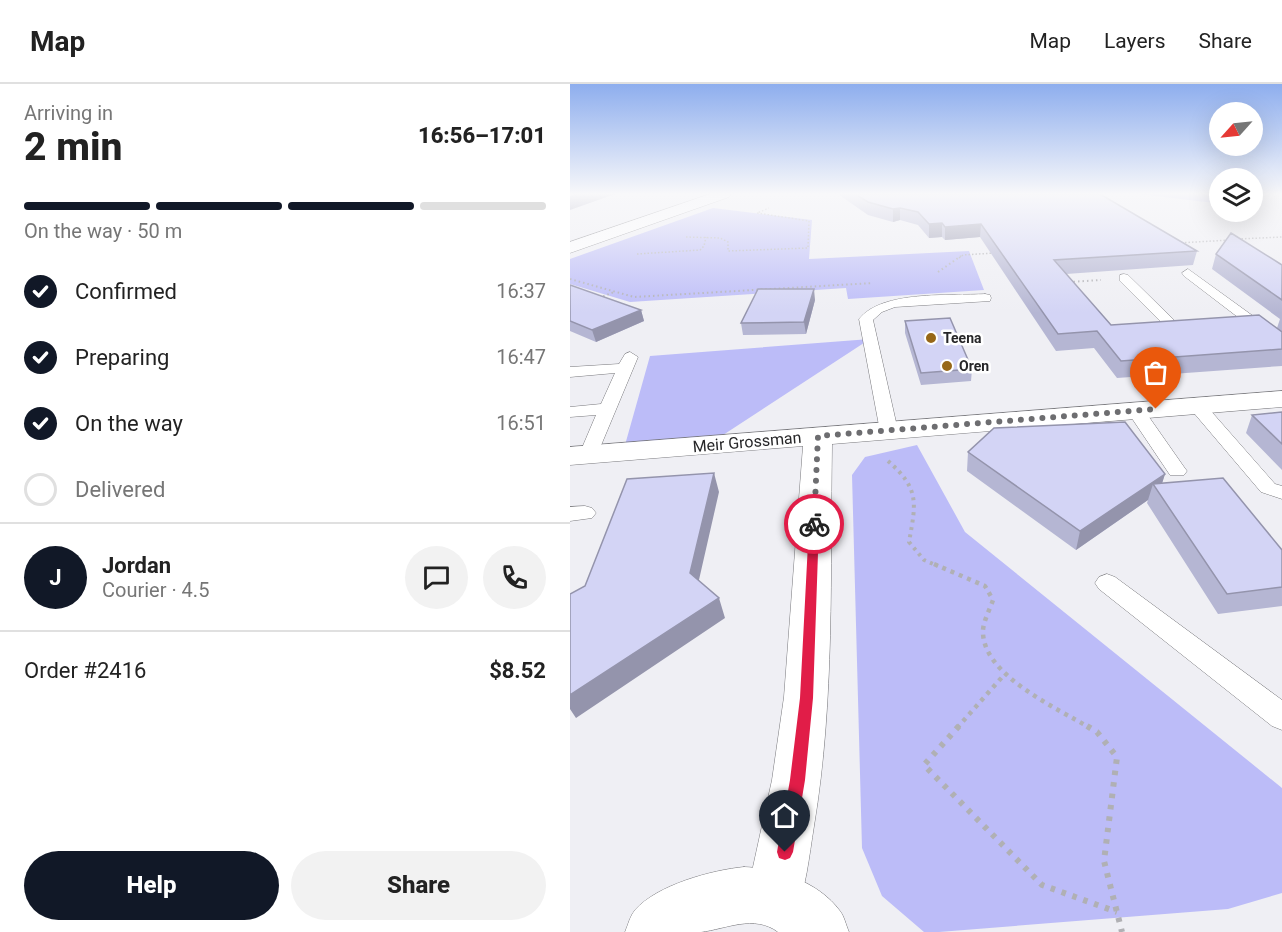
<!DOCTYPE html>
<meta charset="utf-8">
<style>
body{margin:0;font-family:Roboto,sans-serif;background:#f2f2f2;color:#222;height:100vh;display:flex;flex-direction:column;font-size:22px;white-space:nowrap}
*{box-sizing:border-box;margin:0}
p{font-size:20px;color:#767676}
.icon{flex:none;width:33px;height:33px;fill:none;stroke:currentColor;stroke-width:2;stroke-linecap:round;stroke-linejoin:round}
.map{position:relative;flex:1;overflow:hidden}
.details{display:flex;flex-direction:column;background:#fff;width:570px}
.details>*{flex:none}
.needle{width:39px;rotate:243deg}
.buttons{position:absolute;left:639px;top:18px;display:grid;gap:12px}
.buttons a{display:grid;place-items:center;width:54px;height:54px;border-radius:50%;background:#fff;box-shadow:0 6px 24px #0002;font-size:30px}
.pin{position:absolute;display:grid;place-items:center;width:51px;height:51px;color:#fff;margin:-62px -26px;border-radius:50% 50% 50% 0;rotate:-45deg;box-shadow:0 0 6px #0007}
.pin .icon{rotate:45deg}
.courier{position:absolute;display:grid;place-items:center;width:60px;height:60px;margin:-30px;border:4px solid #e11d48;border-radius:50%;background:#fff;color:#222;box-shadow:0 2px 8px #0007}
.head em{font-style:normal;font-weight:800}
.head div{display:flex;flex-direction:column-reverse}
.head{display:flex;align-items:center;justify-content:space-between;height:102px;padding:0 24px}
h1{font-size:39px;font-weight:800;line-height:45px}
.bar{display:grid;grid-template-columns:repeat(4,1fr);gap:9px 6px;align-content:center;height:72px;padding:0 24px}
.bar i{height:8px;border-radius:4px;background:#e0e0e0}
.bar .active{background:#111827}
.bar p{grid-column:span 4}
.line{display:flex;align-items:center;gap:15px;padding:0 24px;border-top:2px solid #e0e0e0}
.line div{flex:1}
.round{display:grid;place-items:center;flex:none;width:63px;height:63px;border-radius:32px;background:#f2f2f2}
ol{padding:0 24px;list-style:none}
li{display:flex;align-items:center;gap:18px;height:66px}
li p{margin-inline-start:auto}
li .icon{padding:6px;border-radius:50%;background:#111827;color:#fff;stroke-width:4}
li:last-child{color:#767676}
li i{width:33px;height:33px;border:3px solid #e0e0e0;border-radius:50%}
.action{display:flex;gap:12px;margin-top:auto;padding:12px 24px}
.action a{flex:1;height:69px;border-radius:36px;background:#111827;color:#fff;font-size:24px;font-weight:800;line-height:69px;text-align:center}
.action a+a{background:#f2f2f2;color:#222}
header{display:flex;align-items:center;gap:36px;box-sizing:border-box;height:84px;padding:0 30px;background:#fff;border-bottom:2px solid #e0e0e0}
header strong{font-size:28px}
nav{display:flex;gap:33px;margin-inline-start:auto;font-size:21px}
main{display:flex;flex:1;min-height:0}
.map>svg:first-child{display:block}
</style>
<header>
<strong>Map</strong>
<nav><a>Map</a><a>Layers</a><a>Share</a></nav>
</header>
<main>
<section class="details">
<div class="head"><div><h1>2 min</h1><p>Arriving in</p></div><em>16:56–17:01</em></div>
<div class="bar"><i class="active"></i><i class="active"></i><i class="active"></i><i></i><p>On the way · 50 m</p></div>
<ol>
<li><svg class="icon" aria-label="check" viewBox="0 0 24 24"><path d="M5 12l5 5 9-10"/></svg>Confirmed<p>16:37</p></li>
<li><svg class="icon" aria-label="check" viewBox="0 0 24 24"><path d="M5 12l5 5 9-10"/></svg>Preparing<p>16:47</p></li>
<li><svg class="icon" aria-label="check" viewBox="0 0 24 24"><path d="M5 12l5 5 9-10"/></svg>On the way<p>16:51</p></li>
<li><i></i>Delivered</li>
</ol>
<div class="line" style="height:108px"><b class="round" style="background:#111827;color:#fff">J</b><div><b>Jordan</b><p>Courier · 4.5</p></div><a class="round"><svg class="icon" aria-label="chat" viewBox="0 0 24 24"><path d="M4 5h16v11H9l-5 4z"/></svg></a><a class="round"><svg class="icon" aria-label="phone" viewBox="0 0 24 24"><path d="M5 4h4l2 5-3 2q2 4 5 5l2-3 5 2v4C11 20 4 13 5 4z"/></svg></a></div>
<div class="line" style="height:78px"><div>Order #2416</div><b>$8.52</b></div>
<div class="action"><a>Help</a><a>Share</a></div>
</section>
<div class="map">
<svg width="712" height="848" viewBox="0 0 712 848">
<rect width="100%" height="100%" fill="#efeff4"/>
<path fill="#bcbcf8" d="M568,110H649L650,114L644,119Z
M143,124L242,136L239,175L399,167L414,206L278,215L276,204L60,218L0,200V175Z
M300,255L150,353L55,361L80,272Z
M347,361L395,448L712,704V809L658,825L369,848H354L312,812L292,764L282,391L295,373Z"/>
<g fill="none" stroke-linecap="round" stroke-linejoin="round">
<defs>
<path id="lane" d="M618,185L712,253V264L707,263L614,192L612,189Z
M554,190L558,191L609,241H627L629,244L627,247L601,248L550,197V191Z
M415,210L420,211L421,214L420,217L325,223L312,228L303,236L328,347L325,351H313L310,347L289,235C312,206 380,212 415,210Z
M60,268L68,273L27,371L25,375H11L9,371L26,331L0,333V323L31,320L45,289L0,293V283L49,280L55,270Z
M627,317L633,318L705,400L712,402V415L691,408L618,322L621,318Z
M566,322L572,323L614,383L617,387L614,391H600L557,327L560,323Z
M15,422L22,424L26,429L22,434L0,437V423Z
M537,490L545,493L712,616V646L702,642L529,505L525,499L529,493Z"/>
<path id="street" d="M712,307V323L262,360C260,487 265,616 244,742C239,773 236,805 224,835L204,843L184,835L176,815L202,696L214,613L233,362L0,381V363Z"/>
<path id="secondary" d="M140,110H161L159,113L0,169V158Z
M174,783C207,784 249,798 270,827C274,832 276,841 279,848H208C184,830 156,845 131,848C106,848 79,848 55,848C58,841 60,832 65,826C87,801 142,786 174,783Z"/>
</defs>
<use href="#lane" stroke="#78787c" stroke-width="1"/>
<use href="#street" stroke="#78787c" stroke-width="1"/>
<use href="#secondary" stroke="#78787c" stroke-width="1"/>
<path stroke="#b0b0b4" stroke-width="1.5" stroke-dasharray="1.5 2" stroke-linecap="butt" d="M116,153L150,154L158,158V167L238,164L239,137L187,129L199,124
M668,155L712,153
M608,159L660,156
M67,170L130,166L134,162L136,153
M389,174L393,171L424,169"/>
<path stroke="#b0b0b4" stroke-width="2" stroke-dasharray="1.5 3" stroke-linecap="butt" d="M368,188L391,172
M0,195L64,213L303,199
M499,198L531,196
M29,214L44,208"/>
<path stroke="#b0b0b4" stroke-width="4" stroke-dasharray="3 4.5" stroke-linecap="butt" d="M318,377C350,405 346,419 339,458L354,476L368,482"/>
<path stroke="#b0b0b4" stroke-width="4.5" stroke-dasharray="4 5" stroke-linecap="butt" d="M364,480L415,502L423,516C420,525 413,538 413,547C412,591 487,624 520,644
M387,644L434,591"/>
<path stroke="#b0b0b4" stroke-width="6" stroke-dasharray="4.5 7" stroke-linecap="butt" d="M389,642L354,681L472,801L547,828
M517,642L527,648L547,673L534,777L552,848"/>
<use href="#lane" fill="#fff" fill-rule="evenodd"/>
<use href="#street" fill="#fff" fill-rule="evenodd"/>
<use href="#secondary" fill="#fff" fill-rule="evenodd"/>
</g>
<path fill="#b5b6d3" d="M268,110H530L627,167L623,181L496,190L541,241L707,244L710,235L642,185L646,170L712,181V282L547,294L524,264L486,267L410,153L375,156L372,153L359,154L348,141L330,136L323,138L298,131Z
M0,201L71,226L74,237L26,258L0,247Z
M245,216L236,250L173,251L171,239Z
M335,237L402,285L401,297L351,301L335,249Z
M712,328V386L676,349L682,331Z
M398,368L595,390L592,399L712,466V522L648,530L577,419L578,416L506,466L397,387Z"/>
<path fill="#9494ac" d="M7,110H45L0,126V112Z
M330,124V136L323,138V125Z
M372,139V153L359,154V140Z
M411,140L410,153L375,156V143Z
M244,205L245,216L236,250L234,238Z
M71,226L74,237L26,258L22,246Z
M144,389L149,408L126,509L120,489Z
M595,390L589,409L583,400L578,416L506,466L510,447Z
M149,514L155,534L6,634L0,625V611Z"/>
<path fill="#d3d4f5" stroke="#9494ac" stroke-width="1.5" d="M285,110H530L627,167L484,176L541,241L689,231L712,248V265L551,277L527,247L488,250L411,140L375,143L372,139L359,140L348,128L330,124L323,125L298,118Z
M661,149L712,181V216L646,170Z
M0,201L71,226L22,246L0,237Z
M188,205H244L234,238L171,239Z
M380,234L402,285L351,289L335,237Z
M712,328V360L682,331Z
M555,338L595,390L510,447L398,368L424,344Z
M144,389L120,489L149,514L0,611V510L15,502L57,395Z
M653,394L712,466V503L657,510L583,400Z"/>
<linearGradient id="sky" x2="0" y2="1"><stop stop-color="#8eaeee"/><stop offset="0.48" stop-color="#f8f8fa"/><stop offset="1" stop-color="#f8f8fa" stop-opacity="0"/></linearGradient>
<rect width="712" height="229" fill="url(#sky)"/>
<path fill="#e11d48" d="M244,437L249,440L243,614L235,696L223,768L220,774L215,776L209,774L207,768L220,696L230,614L239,440Z"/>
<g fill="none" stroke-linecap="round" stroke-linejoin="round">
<path stroke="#6d6d70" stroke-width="6" stroke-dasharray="0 10.8" d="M244,440L248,352L586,325"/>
</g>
<g fill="#976718" stroke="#fff" stroke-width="2">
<circle cx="361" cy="254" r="6"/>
<circle cx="377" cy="282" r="6"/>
</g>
<g text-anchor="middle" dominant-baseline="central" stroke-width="5" stroke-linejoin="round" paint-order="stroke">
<g font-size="14" font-weight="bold" fill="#272729" stroke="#fff" text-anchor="start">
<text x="373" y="254">Teena</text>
<text x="389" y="282">Oren</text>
</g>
<g font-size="16" fill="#272729" stroke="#fff">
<text transform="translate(177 358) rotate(-5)">Meir Grossman</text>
</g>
</g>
</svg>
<div class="buttons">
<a><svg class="needle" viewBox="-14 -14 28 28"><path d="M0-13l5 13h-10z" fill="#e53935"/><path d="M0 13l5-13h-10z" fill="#767676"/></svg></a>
<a><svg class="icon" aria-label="layers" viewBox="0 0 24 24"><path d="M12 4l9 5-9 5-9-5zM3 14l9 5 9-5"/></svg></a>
</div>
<div class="pin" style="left:586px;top:325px;background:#ea580c"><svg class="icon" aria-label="bag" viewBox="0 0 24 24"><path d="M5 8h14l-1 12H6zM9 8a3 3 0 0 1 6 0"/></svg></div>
<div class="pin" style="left:215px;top:768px;background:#1f2937"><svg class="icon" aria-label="home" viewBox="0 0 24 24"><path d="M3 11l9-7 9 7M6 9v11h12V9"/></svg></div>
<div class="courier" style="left:244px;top:440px"><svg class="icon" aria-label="bike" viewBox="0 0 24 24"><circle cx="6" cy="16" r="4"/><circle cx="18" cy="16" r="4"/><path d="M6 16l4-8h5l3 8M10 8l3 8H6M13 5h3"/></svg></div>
</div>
</main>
